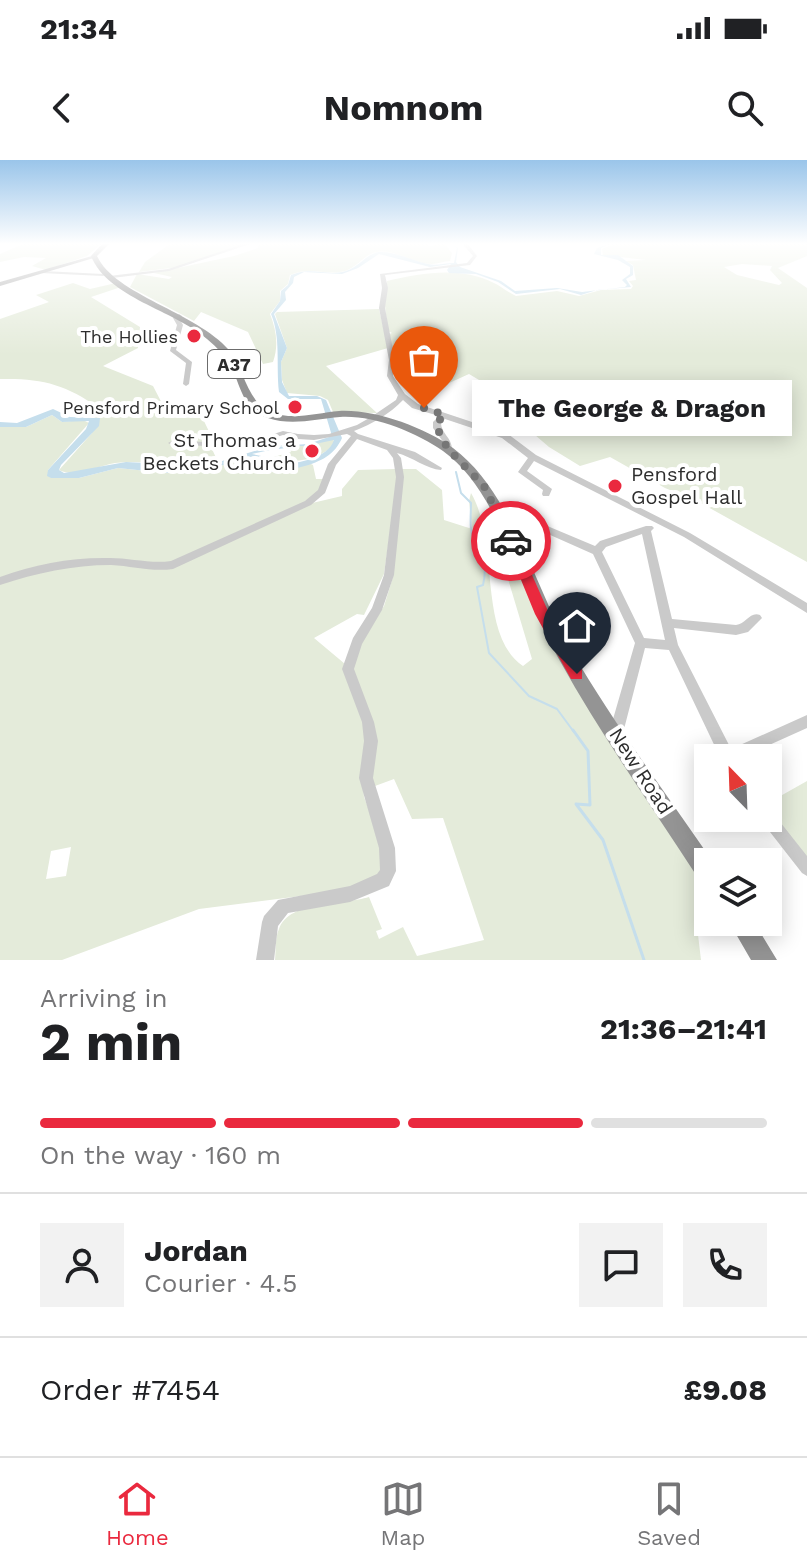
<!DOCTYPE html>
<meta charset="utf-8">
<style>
body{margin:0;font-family:"Work Sans",sans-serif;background:#f2f2f2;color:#202124;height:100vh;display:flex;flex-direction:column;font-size:30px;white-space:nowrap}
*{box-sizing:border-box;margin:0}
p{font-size:26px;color:#757577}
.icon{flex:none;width:44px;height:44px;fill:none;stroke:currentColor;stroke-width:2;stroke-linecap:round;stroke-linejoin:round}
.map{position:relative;height:800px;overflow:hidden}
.panel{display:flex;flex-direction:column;background:#fff;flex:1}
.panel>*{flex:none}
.needle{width:52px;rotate:337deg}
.tools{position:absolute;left:694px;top:584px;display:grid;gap:16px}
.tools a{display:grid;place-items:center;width:88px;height:88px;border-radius:0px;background:#fff;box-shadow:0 4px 20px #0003;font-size:40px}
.pin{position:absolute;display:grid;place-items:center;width:68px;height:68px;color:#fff;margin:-82px -34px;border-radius:50% 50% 50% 0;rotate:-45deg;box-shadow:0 0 8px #0007}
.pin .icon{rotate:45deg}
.courier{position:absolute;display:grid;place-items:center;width:80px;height:80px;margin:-40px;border:6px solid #ea293e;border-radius:50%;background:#fff;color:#222;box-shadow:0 2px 10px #0007}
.bubble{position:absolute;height:56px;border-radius:0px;background:#fff;box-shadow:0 4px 20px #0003;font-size:26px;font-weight:700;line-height:56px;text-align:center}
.summary em{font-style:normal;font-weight:700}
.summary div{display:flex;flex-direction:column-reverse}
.summary{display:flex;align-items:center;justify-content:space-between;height:136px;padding:0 40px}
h1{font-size:52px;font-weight:700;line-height:60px}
.bar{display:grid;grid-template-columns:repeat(4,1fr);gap:12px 8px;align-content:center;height:96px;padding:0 40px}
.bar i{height:10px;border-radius:6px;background:#e0e0e0}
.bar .on{background:#ea293e}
.bar p{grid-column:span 4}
.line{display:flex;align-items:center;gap:20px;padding:0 40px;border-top:2px solid #e0e0e0}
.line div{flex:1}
.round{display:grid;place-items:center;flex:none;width:84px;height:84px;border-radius:0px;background:#f2f2f2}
.status{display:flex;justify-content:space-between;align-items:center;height:56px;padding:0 40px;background:#fff;direction:ltr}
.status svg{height:22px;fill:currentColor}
header{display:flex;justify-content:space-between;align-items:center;height:104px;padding:0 40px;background:#fff;font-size:36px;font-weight:700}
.menu{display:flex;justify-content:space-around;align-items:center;height:112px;border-top:2px solid #e0e0e0;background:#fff;font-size:22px;color:#757577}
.menu a{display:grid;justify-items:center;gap:4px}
.menu .on{color:#ea293e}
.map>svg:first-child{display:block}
</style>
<div class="status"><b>21:34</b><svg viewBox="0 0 49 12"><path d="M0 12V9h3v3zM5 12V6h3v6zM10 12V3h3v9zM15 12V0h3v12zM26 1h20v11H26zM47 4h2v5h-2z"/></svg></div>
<header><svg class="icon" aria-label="back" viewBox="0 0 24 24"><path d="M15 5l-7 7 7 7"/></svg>Nomnom<svg class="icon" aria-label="search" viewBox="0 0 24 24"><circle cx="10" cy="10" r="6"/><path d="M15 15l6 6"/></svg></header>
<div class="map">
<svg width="807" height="800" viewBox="0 0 807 800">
<rect width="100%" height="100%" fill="#fff"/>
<path fill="#e4ebda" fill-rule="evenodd" d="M25,83H102L87,96L46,110L32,106L46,98L24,97L0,102V94Z
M171,83H247L179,107L139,112L145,102Z
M260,83H426L429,86L444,83L452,93L450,101C444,101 438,104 432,104C413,104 396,89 377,92C364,94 358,107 345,111C323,116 313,106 290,115L288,124L280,131V141L270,154C276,169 279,185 273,202L263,204L248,172L201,152L194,161L130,127L137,114L169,119L172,117L154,113L234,96L258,88Z
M615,83H807V96L778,108L807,128V402L697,341L665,328L610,297L580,306L549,287L521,263L526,248L469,214L447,224L432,217L426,220L409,202L393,205L389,174L392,173L388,171L385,146L387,121C423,113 459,106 494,123C501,126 507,132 516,136L557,131L579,136L601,130L631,129L633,126L629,121L636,120L633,105L626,101L646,100L603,95L602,89ZM742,104L772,106L770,110L782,123L779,125L737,115L724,107Z
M73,123L90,129L116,123L121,127L91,137L140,167L138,188L103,206L153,226L167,253L178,258L194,256L203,259L216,286L212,289L218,302C183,312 150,298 115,303C98,306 74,318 59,310L92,273L93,256L87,255L99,248C65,224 41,218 0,219V159L49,142L36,135Z
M379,149L388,188L326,206L377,253L333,252L328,240L320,236L287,233L282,220L281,202L287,188L275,154L277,152Z
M52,255L62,262L83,260L89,263L48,310L51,318H79L118,308L166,313L207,310L237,301C253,322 288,308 309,303L313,305L316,319H326V322L308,344L342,336V329L358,310L396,309L398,316L384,414L364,455L357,454L314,478L345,504L365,561L366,577L362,616L364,637L384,689L380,716L348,730L199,749L62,800H0V267H26ZM71,687L66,716L46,719L51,691Z
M331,279L335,281L331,288L315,298L270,305L267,299L291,292L289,288Z
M402,309H416L442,330L444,360L469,368L472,367L469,341L471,333C500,382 477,475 523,506L532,499L505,409L516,406L546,468L708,722V729L694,741L701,800H275C276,791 275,777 279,769C289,740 344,745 369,737L382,769L376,771L379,779L403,767L417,796L484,780L443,658L412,659L394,619L375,626L370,614L374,582L352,508L363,479L384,446L393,417Z
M807,621V705L768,652V643Z"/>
<path fill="#c5deec" d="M450,83L458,88L456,102L460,107L501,121L515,131L557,128L582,132L625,127L627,125L622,120L630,114V107L618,100L594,94L597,88L612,83L601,88V95H618L633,106V115L626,119L631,127L597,130L581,135L560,129L516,134L498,122L476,114L449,113L447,110L451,104L430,107L379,94L358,108L342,114L304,112L294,117L293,123L285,132L286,140L274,154L287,188L281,202L282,222L289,236H317L326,240L342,278C339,285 333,293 326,297C308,309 252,321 237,301L207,310L166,313L118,308L79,318H51L47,316L48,310L86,269L89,261L62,262L52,255L26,267H0V262L17,263L53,249L70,257L100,258L99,266L61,305L59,310L64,313L126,302L206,306L264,288L270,290L252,294L266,297L267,300L257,304C278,307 327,303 334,280L305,286H276L308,284L332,276L321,239H288L279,232C276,204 281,178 271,154L280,141L281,131L288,125L291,115C313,106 325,117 346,111C359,107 366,94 379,92C396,91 412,101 428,104C436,106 446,103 454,103L457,88Z"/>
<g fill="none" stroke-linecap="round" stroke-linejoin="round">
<path stroke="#c5deec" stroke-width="2" d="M264,289L276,286
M270,289L286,287
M456,312L461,333L471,343C471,351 470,361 471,369C474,391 490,395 483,425L477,427L489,493L529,536L557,549L574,572"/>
<path stroke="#c5deec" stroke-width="3" d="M573,570L588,591L590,645L576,644L603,680L644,800"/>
<path fill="#cacaca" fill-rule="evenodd" d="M246,83H253L169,111L112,118L109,116L168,109Z
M462,83H467L477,96L470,105L385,115L388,128L385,148L395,200L393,216L405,234L418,244L508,274L536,295L690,373L807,443V453L684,377L534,301L527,311L552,329L549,336H543L542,334L543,330L518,312L528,298L502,278L445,259L441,263C441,273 452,278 452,289L448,291H445L444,283L433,268V262L439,256L412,248L403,240C390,254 372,264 354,271L358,274L415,292L442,308L441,310C427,309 412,297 397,293L401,298L404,317L394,415L382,450L362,484L354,509L374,562L378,581L373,618L395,688L396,711L389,726L350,742L288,753L278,766L274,800H256L262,762L264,756L278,740L350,726L377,714L380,710L379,688L359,618L364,581L362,562L342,509L353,478L372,448L384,415L396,317L393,298L387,290L357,279L336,305L325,333L311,345L173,409C152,412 132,406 111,405C73,405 36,413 0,425V417C35,404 73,397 110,398C130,398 151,404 171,401L305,341L318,330L328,304L351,276L347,274L314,280L298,279L283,275L246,287L172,285L168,283L172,281L245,283L283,271L298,274L314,275L329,274L357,265L371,257L396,240L398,235L387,216L389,200L379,148L382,128L380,114L467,103L473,96Z
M43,111L103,114L105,115L103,116L41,113Z
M179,154L182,156L179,158L183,165L176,190L192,202L189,224L186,226L183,224L186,203L170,191L177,165L173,158Z
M495,344L595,386L600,381L646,366H652L654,368L651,371L672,459L736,465C746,464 750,451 760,455L762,458L748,472L736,475L674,468L678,485L729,585L732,587L740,585L807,555V568L740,598H726L719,595L669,490L645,488L623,573L621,578L616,580L611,578L609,573L635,483L593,394L492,349L490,347ZM642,374L665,480L644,478L602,392L606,387Z
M485,366L488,367L499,385L513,382L518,386L516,389L496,393L493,392L480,369Z
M768,651L773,653L807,696V716L802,713L763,663L761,658H768Z"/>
<path fill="#a5a5a5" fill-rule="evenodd" d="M92,96L97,97L0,126V122Z"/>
<path fill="#949494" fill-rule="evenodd" d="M103,83H110L97,96C115,135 196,152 229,190C245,209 246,243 273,253C293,260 318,253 339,251C374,249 424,267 453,288C513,333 534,427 571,490C614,564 665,632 713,702H708V724L700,721C653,648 602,577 560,501C526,440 500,331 443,291C415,272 374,255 340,257C317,259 291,266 268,258C243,250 241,227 231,206C225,196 217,187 207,179C174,150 108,138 91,96Z
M729,762H754L777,800H751Z"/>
</g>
<linearGradient id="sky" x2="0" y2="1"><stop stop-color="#9ac5ea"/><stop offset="0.43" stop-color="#fff"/><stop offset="1" stop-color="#fff" stop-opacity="0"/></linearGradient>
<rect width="807" height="195" fill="url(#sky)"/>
<path fill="#ea293e" d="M511,377L517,381L548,451L582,509V519H571L535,454L505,381Z"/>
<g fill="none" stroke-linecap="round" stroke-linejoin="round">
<path stroke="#767676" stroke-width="8" stroke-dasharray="0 14.4" d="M424,248L445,255L437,262V268L448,289L484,326L511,381"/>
</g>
<g fill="#ea293e" stroke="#fff" stroke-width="3">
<circle cx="194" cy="176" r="8"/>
<circle cx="295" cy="247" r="8"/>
<circle cx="312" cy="291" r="8"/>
<circle cx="615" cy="326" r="8"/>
</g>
<g text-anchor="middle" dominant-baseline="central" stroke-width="8" stroke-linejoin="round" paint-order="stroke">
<g font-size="18" fill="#2d2d2d" stroke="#fff" text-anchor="end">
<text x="178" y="176">The Hollies</text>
<text x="279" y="247">Pensford Primary School</text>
</g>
<rect fill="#fff" stroke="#6c6c6c" stroke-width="2" x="208" y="190" width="52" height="28" rx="6"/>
<g font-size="18" font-weight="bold" fill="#2d2d2d">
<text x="234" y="204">A37</text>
</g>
<g font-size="20" fill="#2d2d2d" stroke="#fff" text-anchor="end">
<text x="296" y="280">St Thomas a<tspan x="296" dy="23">Beckets Church</tspan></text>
<text x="631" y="314" text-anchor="start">Pensford<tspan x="631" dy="23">Gospel Hall</tspan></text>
</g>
<g font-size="20" fill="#2d2d2d" stroke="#fff">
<text transform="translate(641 611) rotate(57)">New Road</text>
</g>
</g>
</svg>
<div class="tools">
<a><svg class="needle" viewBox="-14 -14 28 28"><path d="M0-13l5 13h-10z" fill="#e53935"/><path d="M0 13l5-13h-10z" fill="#757577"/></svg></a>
<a><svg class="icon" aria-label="layers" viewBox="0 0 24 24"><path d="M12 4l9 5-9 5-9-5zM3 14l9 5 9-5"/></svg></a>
</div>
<div class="pin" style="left:424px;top:248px;background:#ea580c"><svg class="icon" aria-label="bag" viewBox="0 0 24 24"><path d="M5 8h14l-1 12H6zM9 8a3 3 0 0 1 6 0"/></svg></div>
<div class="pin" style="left:577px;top:514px;background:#1f2937"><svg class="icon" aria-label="home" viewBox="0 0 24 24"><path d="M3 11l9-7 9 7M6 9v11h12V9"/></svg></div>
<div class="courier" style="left:511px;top:381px"><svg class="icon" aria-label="car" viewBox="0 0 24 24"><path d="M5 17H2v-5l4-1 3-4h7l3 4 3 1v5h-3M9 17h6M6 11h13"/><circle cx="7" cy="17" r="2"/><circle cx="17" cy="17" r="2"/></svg></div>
<div class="bubble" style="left:472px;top:220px;width:320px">The George &amp; Dragon</div>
</div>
<section class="panel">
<div class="summary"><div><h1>2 min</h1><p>Arriving in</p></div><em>21:36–21:41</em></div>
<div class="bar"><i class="on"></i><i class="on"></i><i class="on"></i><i></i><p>On the way · 160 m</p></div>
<div class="line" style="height:144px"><a class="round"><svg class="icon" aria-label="person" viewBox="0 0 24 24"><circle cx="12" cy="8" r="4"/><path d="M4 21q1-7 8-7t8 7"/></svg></a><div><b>Jordan</b><p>Courier · 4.5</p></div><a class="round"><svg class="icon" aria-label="chat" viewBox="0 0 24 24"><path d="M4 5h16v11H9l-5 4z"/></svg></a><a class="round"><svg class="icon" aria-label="phone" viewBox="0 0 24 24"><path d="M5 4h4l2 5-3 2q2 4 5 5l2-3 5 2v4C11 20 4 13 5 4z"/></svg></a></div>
<div class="line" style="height:104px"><div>Order #7454</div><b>£9.08</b></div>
</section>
<nav class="menu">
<a class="on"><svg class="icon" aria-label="home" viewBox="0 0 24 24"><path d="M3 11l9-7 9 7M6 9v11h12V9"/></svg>Home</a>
<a><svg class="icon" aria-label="map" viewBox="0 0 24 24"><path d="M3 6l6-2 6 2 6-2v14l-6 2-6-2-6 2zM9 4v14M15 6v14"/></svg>Map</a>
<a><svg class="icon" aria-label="saved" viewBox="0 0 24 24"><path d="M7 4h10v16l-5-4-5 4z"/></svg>Saved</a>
</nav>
